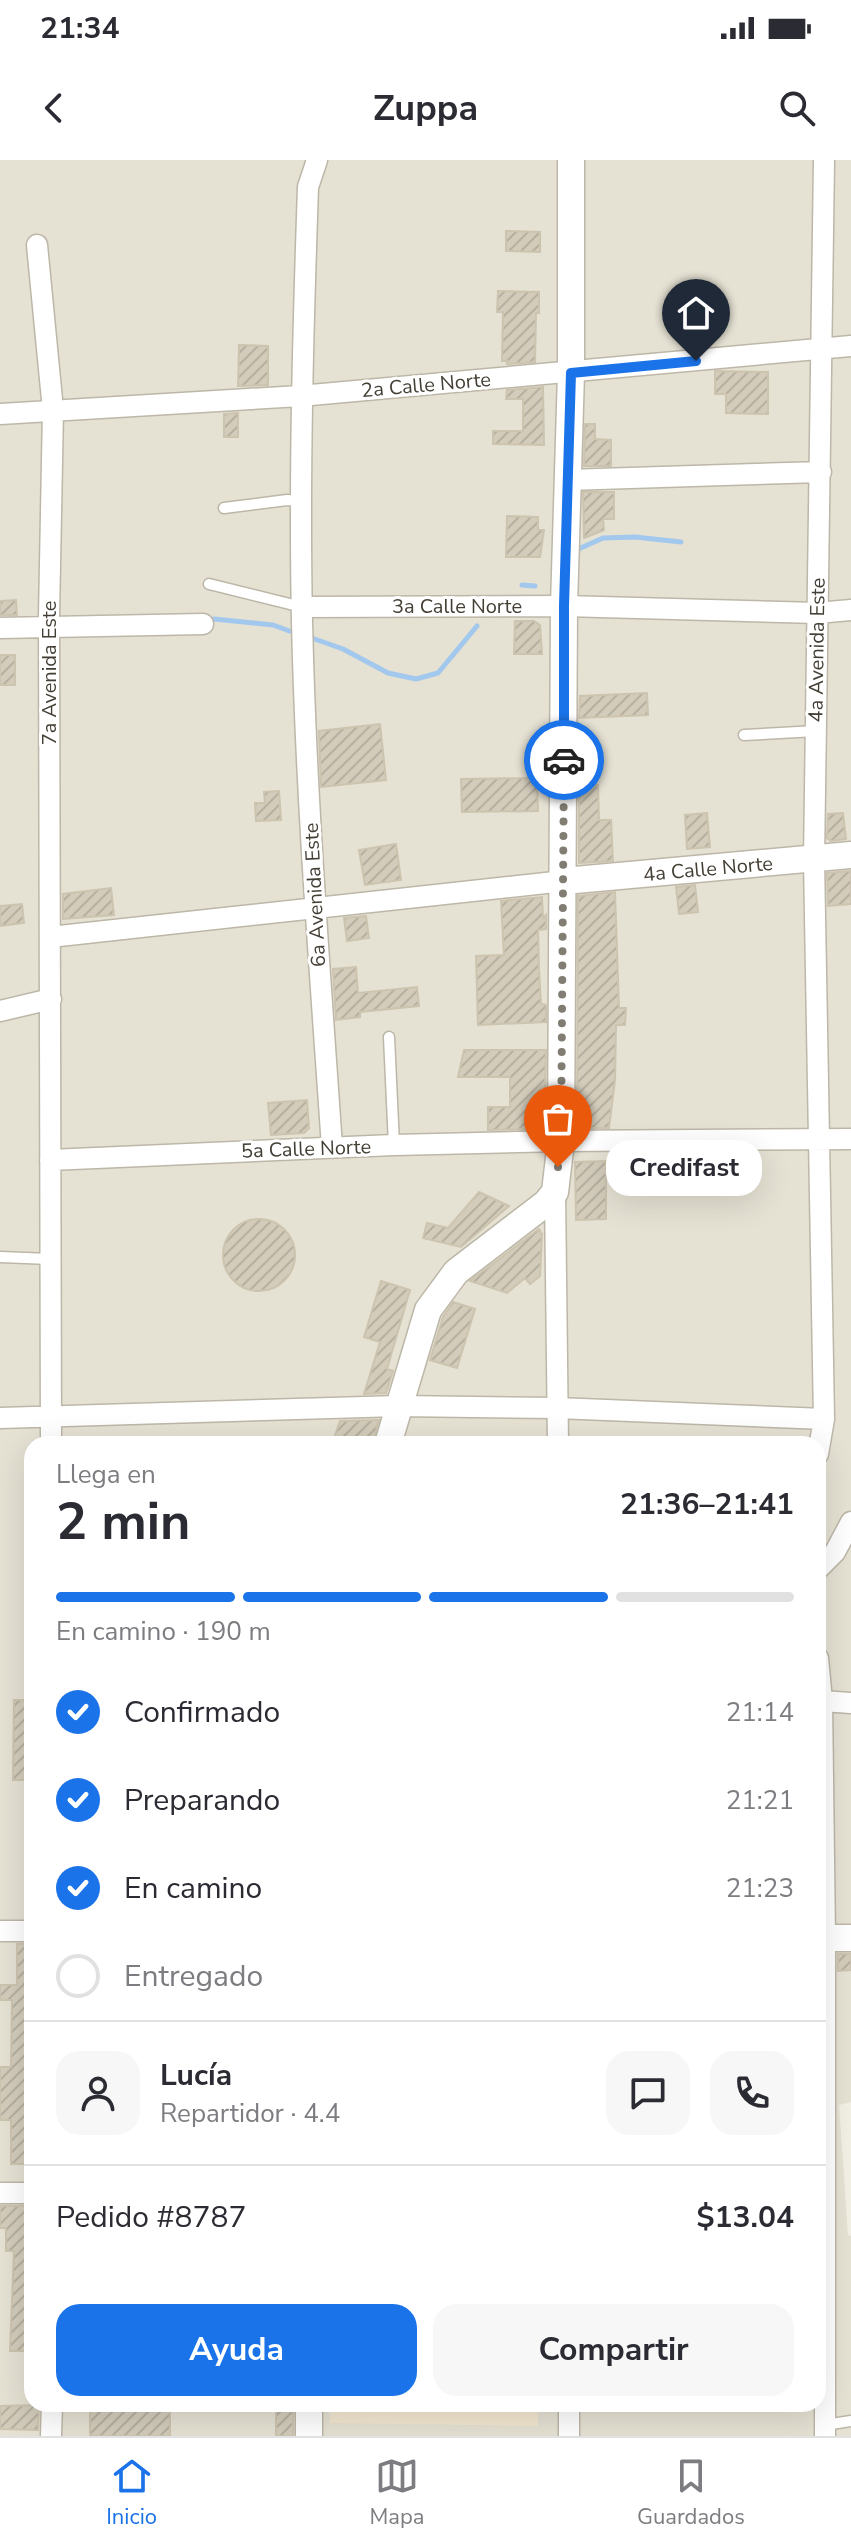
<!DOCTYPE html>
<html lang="es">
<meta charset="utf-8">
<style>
body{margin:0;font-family:"Nunito Sans",sans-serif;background:#f7f7f7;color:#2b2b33;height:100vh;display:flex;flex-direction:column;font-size:30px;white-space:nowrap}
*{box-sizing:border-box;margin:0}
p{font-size:26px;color:#7c7c81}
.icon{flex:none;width:44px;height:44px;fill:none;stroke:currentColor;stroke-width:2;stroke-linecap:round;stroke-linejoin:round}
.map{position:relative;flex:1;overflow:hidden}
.side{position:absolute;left:24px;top:1276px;width:802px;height:976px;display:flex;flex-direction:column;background:#fff;border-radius:24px;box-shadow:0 8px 32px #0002}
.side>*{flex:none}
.pin{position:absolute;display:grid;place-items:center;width:68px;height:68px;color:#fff;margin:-82px -34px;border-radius:50% 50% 50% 0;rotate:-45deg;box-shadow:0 0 8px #0007}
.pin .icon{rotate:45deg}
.courier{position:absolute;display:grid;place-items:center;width:80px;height:80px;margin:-40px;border:6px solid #1a73e8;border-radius:50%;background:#fff;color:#222;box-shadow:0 2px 10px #0007}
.bubble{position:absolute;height:56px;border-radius:24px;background:#fff;box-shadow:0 8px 32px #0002;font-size:26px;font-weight:700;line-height:56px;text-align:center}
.summary em{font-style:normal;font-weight:700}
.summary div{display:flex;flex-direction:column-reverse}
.summary{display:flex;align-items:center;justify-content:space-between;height:136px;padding:0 32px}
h1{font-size:52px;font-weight:700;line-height:60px}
.bar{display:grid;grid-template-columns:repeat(4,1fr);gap:12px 8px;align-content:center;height:96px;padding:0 32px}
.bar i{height:10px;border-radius:6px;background:#e1e1e2}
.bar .active{background:#1a73e8}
.bar p{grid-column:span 4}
.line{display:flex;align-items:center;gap:20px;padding:0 32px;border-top:2px solid #e1e1e2}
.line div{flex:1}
.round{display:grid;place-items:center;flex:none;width:84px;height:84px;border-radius:24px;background:#f7f7f7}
ol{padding:0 32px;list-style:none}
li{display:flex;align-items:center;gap:24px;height:88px}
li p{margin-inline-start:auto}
li .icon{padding:8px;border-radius:50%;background:#1a73e8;color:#fff;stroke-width:4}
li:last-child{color:#7c7c81}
li i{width:44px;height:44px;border:4px solid #e1e1e2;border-radius:50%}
.primary-button{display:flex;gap:16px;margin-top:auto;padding:16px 32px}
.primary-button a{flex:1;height:92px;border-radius:24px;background:#1a73e8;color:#fff;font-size:32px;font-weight:700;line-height:92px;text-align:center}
.primary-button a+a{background:#f7f7f7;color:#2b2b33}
.status{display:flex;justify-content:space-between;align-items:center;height:56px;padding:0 40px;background:#fff;direction:ltr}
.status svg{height:22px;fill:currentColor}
header{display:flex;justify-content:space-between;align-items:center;height:104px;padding:0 32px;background:#fff;font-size:36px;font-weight:700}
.menu{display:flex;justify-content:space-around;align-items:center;height:112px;border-top:2px solid #e1e1e2;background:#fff;font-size:22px;color:#7c7c81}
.menu a{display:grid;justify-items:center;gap:4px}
.menu .active{color:#1a73e8}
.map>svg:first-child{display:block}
</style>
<div class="status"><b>21:34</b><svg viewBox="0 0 49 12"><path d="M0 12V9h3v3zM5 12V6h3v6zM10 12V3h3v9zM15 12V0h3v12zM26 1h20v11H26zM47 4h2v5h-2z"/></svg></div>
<header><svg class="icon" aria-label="back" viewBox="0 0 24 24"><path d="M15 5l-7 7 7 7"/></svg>Zuppa<svg class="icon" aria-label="search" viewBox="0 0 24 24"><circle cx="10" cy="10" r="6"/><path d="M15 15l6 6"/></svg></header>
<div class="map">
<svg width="851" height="2276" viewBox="0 0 851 2276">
<defs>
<pattern id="building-hatch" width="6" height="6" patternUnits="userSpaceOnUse" patternTransform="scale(2)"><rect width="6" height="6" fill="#d3ccbb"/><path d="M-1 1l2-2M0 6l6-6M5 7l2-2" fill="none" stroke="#b6b0a1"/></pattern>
</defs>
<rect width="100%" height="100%" fill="#f2efe5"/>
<path fill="#e5e1d3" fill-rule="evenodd" d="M0,0H851V1942L839,1945L848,2075L851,2076V2276H0ZM32,1284H818V2244H32Z"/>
<path fill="#f3e8d1" d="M330,2244H538V2266L330,2263Z"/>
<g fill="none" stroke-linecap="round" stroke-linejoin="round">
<path stroke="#a3c8ed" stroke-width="5" d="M574,391L603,378L635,377L681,382
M522,425L535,426
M214,459L273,465L295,473
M309,477L343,489L388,513L416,519L438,513L477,466"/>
</g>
<path fill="url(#building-hatch)" stroke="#cdc4af" stroke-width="2" d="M506,71L540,72V92L506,91Z
M498,131L539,132V153H536L535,202L507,204V201H502L503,152H497Z
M239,185L268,186V225L238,226Z
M715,211L768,212V254L726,253V234H715Z
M543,227L544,285L493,284V271H523V239H506L507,230Z
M238,253V277H224V254Z
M585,264H595V279L611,280V306H584Z
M583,332H614V359H603L604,370L584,378Z
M507,356L538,357V370H544L540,397H506Z
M16,440L17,455H0V441Z
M515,461H534L540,465L542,494H514Z
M0,495H15V525H0Z
M647,533L648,555L579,558L580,536Z
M380,564L386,620L321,627L319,571Z
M588,603L589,626L598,625L599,660H611L613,701L579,703V604Z
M537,618L538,651L462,652L461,619Z
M279,631L281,660L256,661L255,643H265L264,632Z
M707,653L710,687L687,689L685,655Z
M843,653L846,679L831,681L827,678L828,654Z
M396,684L401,720L365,725L359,690Z
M851,711V744L828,746L827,713Z
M695,725L698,752L679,754L676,727Z
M111,728L114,755L63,759V734Z
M615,732L619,848H626L625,865H616L615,920L609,968H577L578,736Z
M542,737L543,758L546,755V769L538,770L539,810L541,844L546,845V862L478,865L476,796L504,795L501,741Z
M22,744L24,763L0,766V746Z
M366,756L369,778L347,781L344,758Z
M356,807L358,833L417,827L419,846L360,852V857L336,860L333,809Z
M464,890H546L545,934H538V966L534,969L488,970V947H510V917H458Z
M307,940L309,968L304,973L271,975L268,943Z
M606,1001V1059L576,1060L575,1002Z
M479,1032L509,1046L461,1087L423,1078L427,1063L448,1068Z
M223 1095a36 36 0 1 1 72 0a36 36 0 1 1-72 0Z
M539,1069L542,1074L540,1116L530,1124L525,1118L507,1133L470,1121Z
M381,1121L410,1130L387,1209L393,1211L386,1233L364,1234L380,1182L364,1177Z
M453,1142L475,1149L457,1208L430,1200L443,1157Z
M379,1260L372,1284H332L340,1261Z
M14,1540H32V1620H13Z
M17,1784H32V2004H11V1960H0V1907H11L12,1840H0V1825H17Z
M838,1794H851V1810L838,1811Z
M0,2046H32V2172H25V2191H10L14,2091H6V2068H0Z
M90,2244H115V2248L170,2249V2276H90Z
M276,2244H293V2276H276Z
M39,2245L38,2270L0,2269V2246Z"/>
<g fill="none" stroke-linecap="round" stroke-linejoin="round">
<defs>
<path id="service" d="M224,348L287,340L301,341
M209,424L302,447
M744,575L816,571
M389,877L394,985
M0,1097L50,1099
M825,2265L851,2261"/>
<path id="minor" d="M317,0L308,27C303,172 299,317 302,462C306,637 320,812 332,987
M37,85L53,250L49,456L51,1284
M0,254L300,236L851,186
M567,320L821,312
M302,447L564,446L817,453L851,450
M0,468L203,464
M50,777L564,721
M0,851L51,839
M50,1000L394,985L561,981L851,979
M555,1032L558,1284
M0,1258L399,1246L557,1248L824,1259
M818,1294L824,1259L814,700L824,0
M818,1409L835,1392L851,1362
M818,1498L822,1541L825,1778V2276
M822,1541L851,1543
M0,1771H32
M0,2033H32
M569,2244V2276
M51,2276L52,2244"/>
<path id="tertiary" d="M564,721L851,695
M388,1284L428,1150L456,1112L546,1043L555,1032L561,981L564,446L571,213V0
M818,1778H851
M309,2276V2244"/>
</defs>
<use href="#service" stroke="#bdb7a8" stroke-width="13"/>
<use href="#minor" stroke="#bdb7a8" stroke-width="23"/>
<use href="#tertiary" stroke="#bdb7a8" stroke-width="29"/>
<use href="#service" stroke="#fff" stroke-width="10"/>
<use href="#minor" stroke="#fff" stroke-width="20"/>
<use href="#tertiary" stroke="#fff" stroke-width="26"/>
</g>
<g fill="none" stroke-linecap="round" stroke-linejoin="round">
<path stroke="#817d73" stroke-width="8" stroke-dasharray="0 14.4" d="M558,1007L561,981L564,600"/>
<path stroke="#1a73e8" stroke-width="10" d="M564,600V446L571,213L696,201"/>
</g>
<g text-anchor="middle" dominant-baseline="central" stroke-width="6" stroke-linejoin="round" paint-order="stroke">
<g font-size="20" fill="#443f35" stroke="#fff">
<text transform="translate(426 225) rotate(-5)">2a Calle Norte</text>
<text x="457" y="446">3a Calle Norte</text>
<text transform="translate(817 490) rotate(-89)">4a Avenida Este</text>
<text transform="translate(49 513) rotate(-90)">7a Avenida Este</text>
<text transform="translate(708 709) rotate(-5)">4a Calle Norte</text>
<text transform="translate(315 735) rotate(-93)">6a Avenida Este</text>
<text transform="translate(306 989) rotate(-2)">5a Calle Norte</text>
</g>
</g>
</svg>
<div class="pin" style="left:558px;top:1007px;background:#ea580c"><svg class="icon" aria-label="bag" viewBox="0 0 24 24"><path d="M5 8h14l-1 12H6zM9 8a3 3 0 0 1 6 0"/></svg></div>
<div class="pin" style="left:696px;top:201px;background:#1f2937"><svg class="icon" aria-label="home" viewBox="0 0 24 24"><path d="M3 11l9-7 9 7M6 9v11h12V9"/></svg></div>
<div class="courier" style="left:564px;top:600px"><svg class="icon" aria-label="car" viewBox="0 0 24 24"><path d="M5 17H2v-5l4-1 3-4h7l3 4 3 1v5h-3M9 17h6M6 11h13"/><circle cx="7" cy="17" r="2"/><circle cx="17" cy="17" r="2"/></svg></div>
<div class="bubble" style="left:606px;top:980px;width:156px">Credifast</div>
<section class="side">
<div class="summary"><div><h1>2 min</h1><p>Llega en</p></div><em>21:36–21:41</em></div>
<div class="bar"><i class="active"></i><i class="active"></i><i class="active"></i><i></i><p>En camino · 190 m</p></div>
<ol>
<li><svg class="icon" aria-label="check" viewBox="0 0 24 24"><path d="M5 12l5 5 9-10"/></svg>Confirmado<p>21:14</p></li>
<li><svg class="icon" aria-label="check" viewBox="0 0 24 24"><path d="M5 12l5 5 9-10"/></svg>Preparando<p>21:21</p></li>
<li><svg class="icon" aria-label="check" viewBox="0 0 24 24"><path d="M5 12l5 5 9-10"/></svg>En camino<p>21:23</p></li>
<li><i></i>Entregado</li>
</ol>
<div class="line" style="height:144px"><a class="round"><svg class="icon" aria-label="person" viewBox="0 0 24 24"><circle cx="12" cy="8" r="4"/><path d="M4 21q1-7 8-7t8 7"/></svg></a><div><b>Lucía</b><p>Repartidor · 4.4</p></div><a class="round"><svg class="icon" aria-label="chat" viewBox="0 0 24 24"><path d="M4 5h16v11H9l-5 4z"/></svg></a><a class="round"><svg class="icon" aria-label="phone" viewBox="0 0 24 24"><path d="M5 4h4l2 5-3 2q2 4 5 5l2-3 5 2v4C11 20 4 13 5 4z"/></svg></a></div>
<div class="line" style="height:104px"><div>Pedido #8787</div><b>$13.04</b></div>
<div class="primary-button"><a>Ayuda</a><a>Compartir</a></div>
</section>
</div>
<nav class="menu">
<a class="active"><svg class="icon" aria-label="home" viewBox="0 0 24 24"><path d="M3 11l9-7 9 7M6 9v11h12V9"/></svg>Inicio</a>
<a><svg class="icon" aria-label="map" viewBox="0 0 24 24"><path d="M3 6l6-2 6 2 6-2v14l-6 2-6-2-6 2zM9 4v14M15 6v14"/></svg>Mapa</a>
<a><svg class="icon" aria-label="saved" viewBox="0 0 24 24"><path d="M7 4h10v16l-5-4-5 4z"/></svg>Guardados</a>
</nav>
